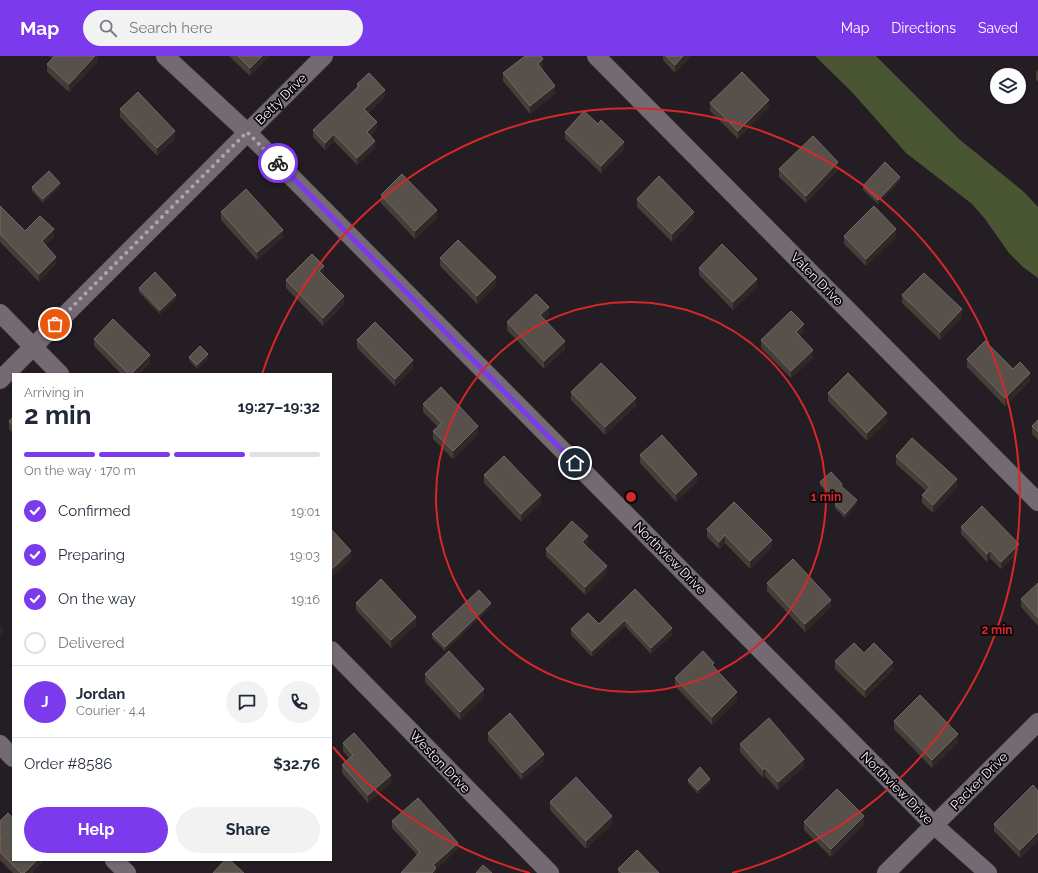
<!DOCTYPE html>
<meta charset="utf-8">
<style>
body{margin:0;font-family:Raleway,sans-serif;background:#f2f2f3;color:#1f2937;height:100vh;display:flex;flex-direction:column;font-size:15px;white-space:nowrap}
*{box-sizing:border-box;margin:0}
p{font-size:13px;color:#747a83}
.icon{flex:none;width:22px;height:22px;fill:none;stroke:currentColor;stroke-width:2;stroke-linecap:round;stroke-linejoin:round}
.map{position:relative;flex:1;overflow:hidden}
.panel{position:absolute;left:12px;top:317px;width:320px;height:488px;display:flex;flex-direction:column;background:#fff;border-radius:0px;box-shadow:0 1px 3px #0004}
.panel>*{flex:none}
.fabs{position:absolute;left:990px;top:12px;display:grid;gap:8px}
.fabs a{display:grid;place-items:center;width:36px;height:36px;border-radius:50%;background:#fff;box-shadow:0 1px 3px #0004;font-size:20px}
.pin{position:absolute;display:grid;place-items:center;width:34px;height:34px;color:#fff;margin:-17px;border:2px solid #fff;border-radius:50%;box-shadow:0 1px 4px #0007}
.courier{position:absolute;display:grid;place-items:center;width:40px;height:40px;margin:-20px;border:3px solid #7c3aed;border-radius:50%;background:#fff;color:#222;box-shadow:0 1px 5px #0007}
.overview em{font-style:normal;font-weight:700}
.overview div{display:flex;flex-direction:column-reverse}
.overview{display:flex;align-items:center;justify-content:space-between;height:68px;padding:0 12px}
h1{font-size:26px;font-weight:700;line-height:30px}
.bar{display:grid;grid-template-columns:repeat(4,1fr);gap:6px 4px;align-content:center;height:48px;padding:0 12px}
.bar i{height:5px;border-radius:3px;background:#e0e1e3}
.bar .active{background:#7c3aed}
.bar p{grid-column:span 4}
.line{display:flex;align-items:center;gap:10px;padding:0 12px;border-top:1px solid #e0e1e3}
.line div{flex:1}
.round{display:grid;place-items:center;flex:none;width:42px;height:42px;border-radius:21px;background:#f2f2f3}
ol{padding:0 12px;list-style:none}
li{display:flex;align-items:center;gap:12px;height:44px}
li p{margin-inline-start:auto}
li .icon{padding:4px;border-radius:50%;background:#7c3aed;color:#fff;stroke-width:4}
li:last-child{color:#747a83}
li i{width:22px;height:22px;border:2px solid #e0e1e3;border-radius:50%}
.action{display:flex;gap:8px;margin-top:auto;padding:8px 12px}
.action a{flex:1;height:46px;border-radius:24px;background:#7c3aed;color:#fff;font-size:16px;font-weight:700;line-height:46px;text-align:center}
.action a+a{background:#f2f2f3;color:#1f2937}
header{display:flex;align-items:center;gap:24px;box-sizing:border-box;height:56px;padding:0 20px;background:#7c3aed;color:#fff}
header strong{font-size:19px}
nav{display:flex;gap:22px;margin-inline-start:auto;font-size:14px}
.search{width:280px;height:36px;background:#f2f2f3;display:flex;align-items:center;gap:10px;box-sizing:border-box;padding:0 14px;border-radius:22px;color:#747a83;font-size:15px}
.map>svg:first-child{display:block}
</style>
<header>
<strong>Map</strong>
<div class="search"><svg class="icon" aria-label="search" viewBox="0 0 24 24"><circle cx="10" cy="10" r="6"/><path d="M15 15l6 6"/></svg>Search here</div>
<nav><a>Map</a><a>Directions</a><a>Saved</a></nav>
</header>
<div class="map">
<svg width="1038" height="817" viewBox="0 0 1038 817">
<rect width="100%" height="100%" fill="#241d23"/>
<path fill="#4a5532" d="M815,0H876L959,83L1024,136L1038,151V222L1023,211L1009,197L985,163L972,148L906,97L851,35Z"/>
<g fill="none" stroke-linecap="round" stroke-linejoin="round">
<defs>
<path id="minor" d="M165,0L247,76L935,770L988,817
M596,0L1038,446
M0,257L60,318
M0,324L324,0
M331,594L550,817
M0,688L13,702
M114,804L127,817
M886,817L1038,666"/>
</defs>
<use href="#minor" stroke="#403b40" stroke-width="19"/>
<use href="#minor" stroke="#736a73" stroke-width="18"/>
</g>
<path fill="#443e36" d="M50,0H98V5L69,36L47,16V8L52,3Z
M229,0H269L250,20Z
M663,0H691L675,17L663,4Z
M543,11L541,13L555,38L530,58L503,25V17Z
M1038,13V26L1036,24V16Z
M357,28L385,41L368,57L377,73L370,80L375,92L357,109L334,85L325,94L313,81V74L357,31Z
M710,47L769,51L738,83L710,55Z
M120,53L175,83L157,100L120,61Z
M565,76L624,93L601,117L565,83Z
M779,113L838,114L806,147L779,121Z
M900,125L878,148L863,134V130Z
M32,131H60L43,147L32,135Z
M381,139L437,162L415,183L381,147Z
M637,143L694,163L672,186L637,151Z
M0,150L25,175L54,181L45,189L56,208L39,226L0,186Z
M221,156L283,181L257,204L221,164Z
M844,180L896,181L866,210L844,188Z
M440,202L496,229L477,248L440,210Z
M699,212L757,231L733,254L699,219Z
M324,218L323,219L344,248L323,270L286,232V224Z
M139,232L176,243L160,258L139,236Z
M902,239L962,261L940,284L902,247Z
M549,259L544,263L565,293L544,313L507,274V266Z
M804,276L799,280L813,302L791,322L761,292V284Z
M94,283L150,307L139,318H121L94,290Z
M357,284L413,312L395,330L357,292Z
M189,301L208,302L197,313L189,304Z
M967,303L1030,325L1005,350L967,311Z
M571,336L636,350L605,379L571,344Z
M828,337L887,365L867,385L828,345Z
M423,348L478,378L453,403L433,383V375L438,371L423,356Z
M13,361V378L9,373V365Z
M1038,364V384L1032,378V370Z
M640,399L697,426L676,446L640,407Z
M896,400L957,431L933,457L922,447V439L926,435L896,408Z
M484,419L541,447L521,466L484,427Z
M820,426L842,431L857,448L845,462L835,452V448L836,447L820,429Z
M961,471L1019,496L1001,513L990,502L987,506L961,478Z
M707,473L772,491L750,513L725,487L719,493L707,481Z
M588,488L586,489L607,517L585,539L546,500V493Z
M767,527L831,551L805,576L767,535Z
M1038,527V570L1021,551V543Z
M635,533L672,579L651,598L625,570L592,601L571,579V573L599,568Z
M356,547L416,569L391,592L356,554Z
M491,551L445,595L432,582V578Z
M864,597L893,614L865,642L835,613V605Z
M425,618L484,641L460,664L425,626Z
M675,622L737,644L712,669L675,630Z
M13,631V641L12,640V632Z
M894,665L958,686L932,712L894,673Z
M488,677L544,705L522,724L488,685Z
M343,687L391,727L368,747L342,717V709L349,702L343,695Z
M740,688L804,711L778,734L765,720L763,722L740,696Z
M688,724L710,727L698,738L688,727Z
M1038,735V784L1020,802L994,775V768Z
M550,746L612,768L586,793L550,754Z
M0,765L13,804H44L32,817H13L0,804Z
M392,765L458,793L436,813V817L417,799L392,772Z
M804,766L864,768L831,801L804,774Z
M618,813L659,817H618Z"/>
<path fill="#2f2826" d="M95,0H98V5L69,36V28Z
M262,0H269L250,20V12Z
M683,0H691L675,17V9Z
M543,3V11L538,16V8Z
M555,30V38L530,58V50Z
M385,34V41L364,60V53Z
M769,44V51L738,83V75Z
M377,66V73L367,83V76Z
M175,75V83L157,100V92Z
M334,78V85L325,94V87Z
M375,85V92L357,109V102Z
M624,86V93L601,117V110Z
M838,106V114L806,147V140Z
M900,121V125L878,148V144Z
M60,127V131L43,147V143Z
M437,154V162L415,183V175Z
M694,156V163L672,186V178Z
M54,173V181L42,193V185Z
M896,173V181L866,210V203Z
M283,174V181L257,204V196Z
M56,201V208L39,226V218Z
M324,210V218L319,223V215Z
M496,221V229L477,248V240Z
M757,223V231L733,254V246Z
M176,239V243L160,258V254Z
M344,240V248L323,270V262Z
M549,251V259L540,267V259Z
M962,253V261L940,284V276Z
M804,268V276L796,284V276Z
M565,285V293L544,313V305Z
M813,294V302L791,322V315Z
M208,298V302L197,313V309Z
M150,299V307L139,318H131Z
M413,304V312L395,330V323Z
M1030,317V325L1005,350V342Z
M636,342V350L605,379V371Z
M887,357V365L867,385V377Z
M478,370V378L453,403V395Z
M697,418V426L676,446V438Z
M957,423V431L933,457V449Z
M541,439V447L521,466V458Z
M857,444V448L845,462V458Z
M725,479V487L719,493V486Z
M588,480V488L582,493V486Z
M772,484V491L750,513V505Z
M1019,488V496L1001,513V506Z
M990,494V502L987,506V498Z
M351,495V503L331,522V514Z
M607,510V517L585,539V531Z
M831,544V551L805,576V568Z
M491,547V551L445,595V591Z
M416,561V569L391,592V584Z
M625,564V570L592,601V595Z
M2,569V577L0,579V571Z
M672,572V579L651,598V592Z
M893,606V614L865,642V634Z
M484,633V641L460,664V656Z
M737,636V644L712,669V661Z
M958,678V686L932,712V704Z
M544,698V705L522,724V717Z
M804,703V711L778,734V726Z
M765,712V720L763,722V714Z
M391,719V727L368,747V739Z
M710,723V727L698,738V734Z
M612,760V768L586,793V785Z
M864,760V768L831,801V793Z
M1038,776V784L1020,802V794Z
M458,787V793L436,813V817H432L433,809Z
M37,804H44L32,817H24Z"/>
<path fill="#58514b" stroke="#716a66" d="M55,0H95L69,28L47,8Z
M238,0H262L250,12Z
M525,0H541L543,3L538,8L555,30L530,50L503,17Z
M666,0H683L675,9Z
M742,16L769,44L738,75L710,47Z
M369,17L385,34L364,53L377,66L367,76L375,85L357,102L334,78L325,87L313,74L359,30L357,28Z
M138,36L175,75L157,92L120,53Z
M584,55L598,68L601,64L624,86L601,110L565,76Z
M813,80L838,106L806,140L779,113Z
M885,106L900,121L878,144L863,130Z
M49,115L60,127L43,143L32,131Z
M402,118L437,154L415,175L381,139Z
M659,120L694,156L672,178L637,143Z
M246,133L283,174L257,196L221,156Z
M0,150L25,175L40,160L54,173L42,185L56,201L39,218L0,178Z
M874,150L896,173L866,203L844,180Z
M458,184L496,221L477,240L440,202Z
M722,188L757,223L733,246L699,212Z
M312,198L324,210L319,215L344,240L323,262L286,224Z
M155,216L176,239L160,254L139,232Z
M924,217L962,253L940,276L902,239Z
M536,238L549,251L540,259L565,285L544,305L507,266Z
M791,255L804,268L796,276L813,294L791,315L761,284Z
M113,263L150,299L131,318H129L94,283Z
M375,266L413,304L395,323L357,284Z
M985,285L1013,313L1020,306L1030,317L1005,342L967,303Z
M200,290L208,298L197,309L189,301Z
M601,307L636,342L605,371L571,336Z
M848,317L887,357L867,377L828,337Z
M441,331L478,370L453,395L433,375L442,367L423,348Z
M13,361V370L9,365Z
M1038,364V376L1032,370Z
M662,379L697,418L676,438L640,399Z
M912,382L957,423L933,449L922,439L930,431L896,400Z
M504,400L541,439L521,458L484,419Z
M831,416L842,428L841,430L857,444L845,458L835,448L838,445L820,426Z
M734,446L772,484L750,505L725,479L719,486L707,473Z
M982,450L1019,488L1001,506L990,494L987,498L961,471Z
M572,465L588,480L582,486L607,510L585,531L546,493Z
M331,473L351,495L331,514Z
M793,503L831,544L805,568L767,527Z
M381,523L416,561L391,584L356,547Z
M1038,527V562L1021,543Z
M635,533L672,572L651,592L625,564L592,595L571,573L588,557L599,568Z
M479,534L491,547L445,591L432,578Z
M854,587L864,597L874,587L893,606L865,634L835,605Z
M449,595L484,633L460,656L425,618Z
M703,595L714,607L712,609L737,636L712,661L675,622Z
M920,639L958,678L932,704L894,665Z
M510,657L544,698L522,717L488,677Z
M769,662L804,703L778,726L765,712L763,714L740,688Z
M354,677L391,719L368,739L342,709L353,699L343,687Z
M700,711L710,723L698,734L688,724Z
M576,721L612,760L586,785L550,746Z
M1033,729L1038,735V776L1020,794L994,768Z
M837,733L864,760L831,793L804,766Z
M418,742L458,787L433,809L436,812L432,817H401L420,796L392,765Z
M8,757L13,762V804H37L24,817H21L0,796V784L1,783L0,782V765Z
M637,794L659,817H622L618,813Z
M225,804H230L244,817H213Z
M483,809L492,817H476Z"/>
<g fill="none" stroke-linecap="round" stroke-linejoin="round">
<path stroke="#ada7ac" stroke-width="4" stroke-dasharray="0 7.2" d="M55,268L247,76L278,107"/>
<path stroke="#7c3aed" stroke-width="5" d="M278,107L575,407"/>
</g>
<g fill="none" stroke="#d62828" stroke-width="2">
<circle cx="631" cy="441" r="195"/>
<path d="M530 817A389 389 0 0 1 333 691M262 318A389 389 0 1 1 732 817"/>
</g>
<g text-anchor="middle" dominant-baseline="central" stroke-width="3.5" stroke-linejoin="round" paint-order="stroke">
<g font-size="13" fill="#f7f2f6" stroke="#0b080b">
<text transform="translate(281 43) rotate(-45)">Betty Drive</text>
<text transform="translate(817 223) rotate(45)">Valen Drive</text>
<text transform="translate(670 502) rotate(45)">Northview Drive</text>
<text transform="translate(440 706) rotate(46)">Weston Drive</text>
<text transform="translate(979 725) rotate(-45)">Packer Drive</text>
<text transform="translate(897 732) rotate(45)">Northview Drive</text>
</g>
</g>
<circle cx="631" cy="441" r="6" fill="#d62828" stroke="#0b080b" stroke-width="2"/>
<g font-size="12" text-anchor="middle" font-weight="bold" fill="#d62828" stroke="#0b080b" stroke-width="3.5" stroke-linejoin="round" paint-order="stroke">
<text x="826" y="445">1 min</text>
<text x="997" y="578">2 min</text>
</g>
</svg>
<div class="fabs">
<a><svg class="icon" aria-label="layers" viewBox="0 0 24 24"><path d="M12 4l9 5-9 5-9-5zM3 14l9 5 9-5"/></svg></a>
</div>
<div class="pin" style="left:55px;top:268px;background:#ea580c"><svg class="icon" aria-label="bag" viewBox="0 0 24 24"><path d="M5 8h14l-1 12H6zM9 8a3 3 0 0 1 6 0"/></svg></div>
<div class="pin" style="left:575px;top:407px;background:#1f2937"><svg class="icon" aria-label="home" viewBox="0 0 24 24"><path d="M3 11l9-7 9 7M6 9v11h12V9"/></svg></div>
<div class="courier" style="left:278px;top:107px"><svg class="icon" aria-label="bike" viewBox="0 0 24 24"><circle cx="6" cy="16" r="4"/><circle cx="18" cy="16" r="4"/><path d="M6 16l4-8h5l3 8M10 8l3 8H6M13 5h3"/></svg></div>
<section class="panel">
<div class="overview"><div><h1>2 min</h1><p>Arriving in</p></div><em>19:27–19:32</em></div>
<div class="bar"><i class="active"></i><i class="active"></i><i class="active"></i><i></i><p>On the way · 170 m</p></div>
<ol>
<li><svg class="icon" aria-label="check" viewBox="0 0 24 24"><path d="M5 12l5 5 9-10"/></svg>Confirmed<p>19:01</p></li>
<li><svg class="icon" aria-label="check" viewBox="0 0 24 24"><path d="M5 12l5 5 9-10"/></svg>Preparing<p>19:03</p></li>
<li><svg class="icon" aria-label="check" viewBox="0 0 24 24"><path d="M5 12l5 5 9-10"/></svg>On the way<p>19:16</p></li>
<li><i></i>Delivered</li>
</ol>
<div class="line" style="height:72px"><b class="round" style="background:#7c3aed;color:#fff">J</b><div><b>Jordan</b><p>Courier · 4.4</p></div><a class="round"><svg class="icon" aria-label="chat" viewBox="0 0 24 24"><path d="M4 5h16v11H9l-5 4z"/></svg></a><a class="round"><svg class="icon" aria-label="phone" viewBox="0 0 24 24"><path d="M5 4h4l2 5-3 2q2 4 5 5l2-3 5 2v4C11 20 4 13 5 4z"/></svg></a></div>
<div class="line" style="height:52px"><div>Order #8586</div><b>$32.76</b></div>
<div class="action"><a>Help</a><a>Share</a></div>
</section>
</div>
